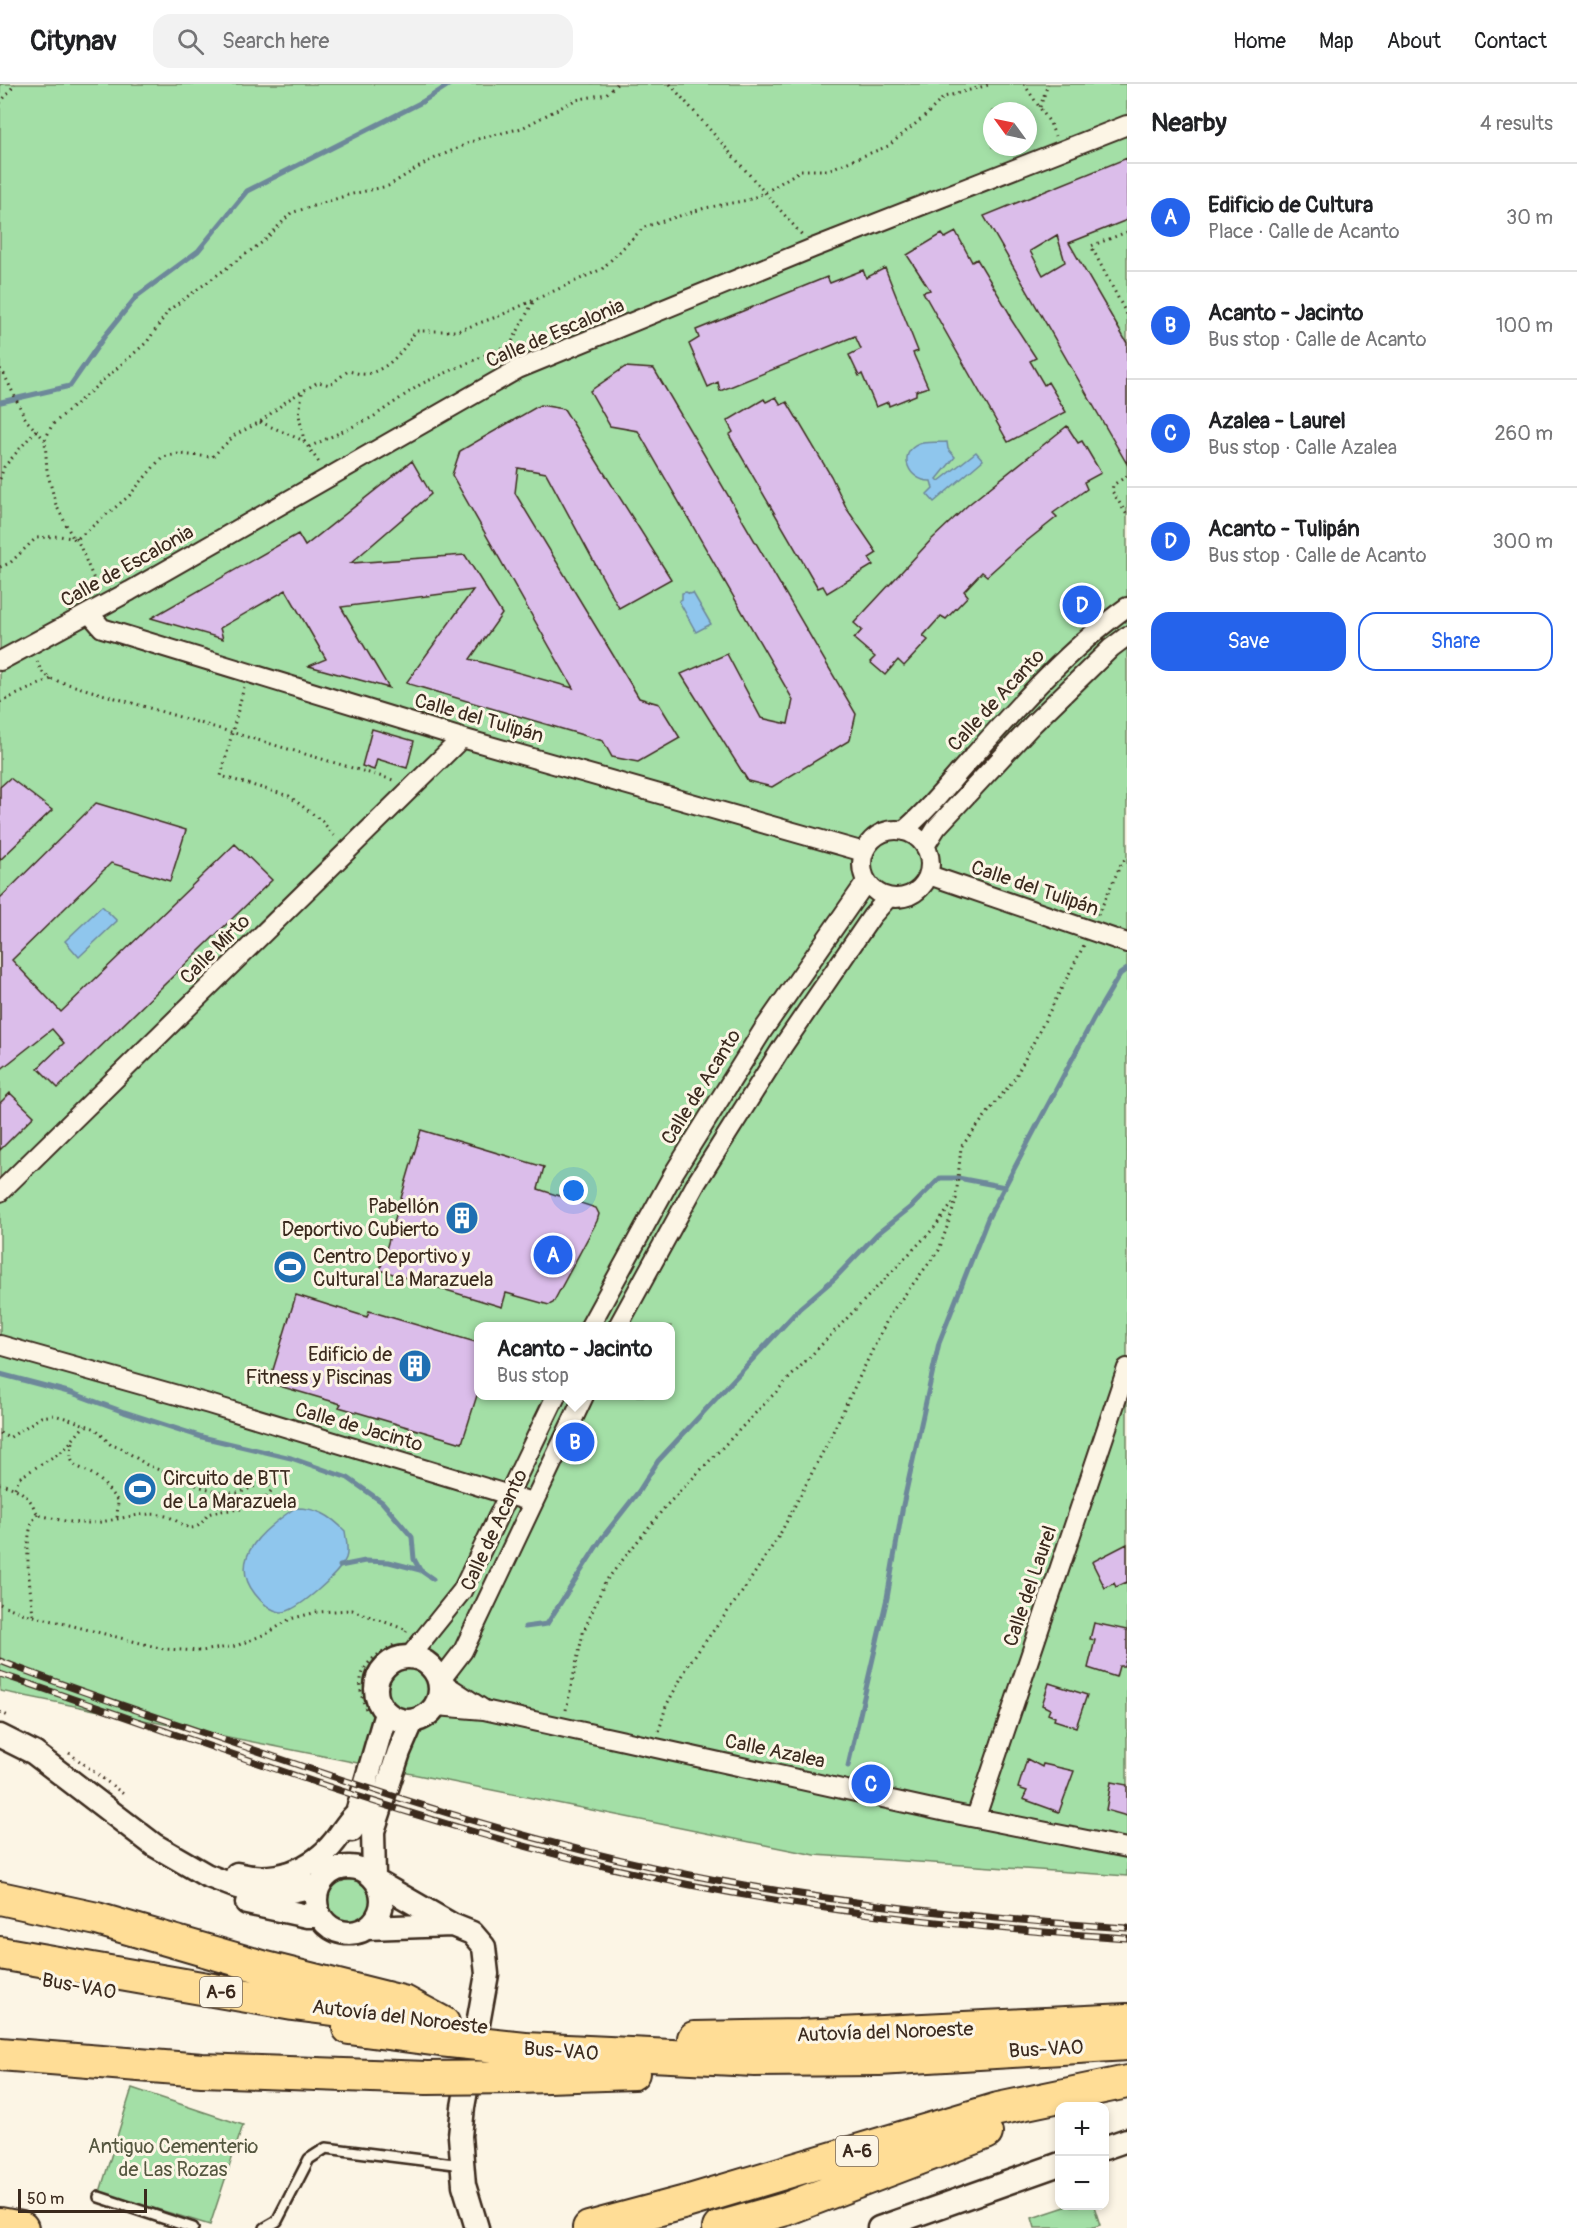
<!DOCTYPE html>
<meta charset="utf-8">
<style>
body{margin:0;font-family:Pangolin,sans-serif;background:#f2f2f2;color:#202124}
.controls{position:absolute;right:18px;bottom:18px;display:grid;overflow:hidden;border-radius:12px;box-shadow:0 3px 9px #0003}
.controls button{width:54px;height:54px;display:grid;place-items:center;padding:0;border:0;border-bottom:2px solid #e0e0e0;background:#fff;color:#202124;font:30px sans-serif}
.compass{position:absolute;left:983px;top:18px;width:54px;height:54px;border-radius:50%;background:#fff;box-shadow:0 3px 9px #0003;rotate:303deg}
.scale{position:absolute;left:18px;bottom:15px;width:129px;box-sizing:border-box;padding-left:6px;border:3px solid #3b2a1e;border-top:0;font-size:16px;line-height:21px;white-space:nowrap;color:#3b2a1e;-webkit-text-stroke:4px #fcf5e5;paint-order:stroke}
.you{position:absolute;left:574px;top:1107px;width:21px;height:21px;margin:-15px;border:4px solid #fff;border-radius:50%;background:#1a73e8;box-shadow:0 0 0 9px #1a73e833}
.badge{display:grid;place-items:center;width:39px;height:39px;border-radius:50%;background:#2563eb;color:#fff;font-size:20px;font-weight:700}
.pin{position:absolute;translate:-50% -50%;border:3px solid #fff;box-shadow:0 2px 6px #0006}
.popup{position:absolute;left:474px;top:1238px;width:201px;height:78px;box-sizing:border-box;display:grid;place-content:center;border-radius:12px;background:#fff;filter:drop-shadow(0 2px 4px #0005);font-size:20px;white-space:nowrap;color:#757577}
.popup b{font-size:22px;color:#202124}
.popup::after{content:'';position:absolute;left:50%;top:100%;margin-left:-12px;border:12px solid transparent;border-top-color:#fff}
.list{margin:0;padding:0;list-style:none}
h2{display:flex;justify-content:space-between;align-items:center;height:78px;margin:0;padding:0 24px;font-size:26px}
h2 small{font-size:20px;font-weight:400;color:#757577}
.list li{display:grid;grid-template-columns:39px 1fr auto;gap:18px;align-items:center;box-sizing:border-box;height:108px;padding:0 24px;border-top:2px solid #e0e0e0}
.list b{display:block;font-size:22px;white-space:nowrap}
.list p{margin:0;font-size:20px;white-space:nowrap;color:#757577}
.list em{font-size:20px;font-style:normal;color:#757577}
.actions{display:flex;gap:12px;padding:18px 24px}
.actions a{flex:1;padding:14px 0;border:2px solid #2563eb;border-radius:18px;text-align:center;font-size:21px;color:#2563eb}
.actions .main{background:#2563eb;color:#fff}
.icon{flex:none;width:33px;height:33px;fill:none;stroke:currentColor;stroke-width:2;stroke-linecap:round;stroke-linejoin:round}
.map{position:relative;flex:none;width:1127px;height:2144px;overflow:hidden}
header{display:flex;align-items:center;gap:36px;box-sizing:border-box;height:84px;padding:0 30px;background:#fff;border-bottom:2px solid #e0e0e0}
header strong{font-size:28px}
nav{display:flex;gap:33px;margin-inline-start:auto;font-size:21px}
.search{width:420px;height:54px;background:#f2f2f2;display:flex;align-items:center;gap:15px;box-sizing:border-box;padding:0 21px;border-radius:18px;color:#757577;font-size:22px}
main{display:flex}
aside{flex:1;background:#fff}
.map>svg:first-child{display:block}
.green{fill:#a3dfa6;stroke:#6f8462;stroke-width:1.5;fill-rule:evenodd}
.water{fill:#8fc6ed;stroke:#6d889a;stroke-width:1.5}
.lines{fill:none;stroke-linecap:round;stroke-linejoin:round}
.stream{stroke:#6d889a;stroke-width:5}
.building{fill:#dbbdea;stroke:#3b2a1e;stroke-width:1.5;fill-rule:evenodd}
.service-casing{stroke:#3b2a1e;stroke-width:14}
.minor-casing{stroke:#3b2a1e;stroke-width:22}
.tertiary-casing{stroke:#3b2a1e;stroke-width:27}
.motorway-casing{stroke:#3b2a1e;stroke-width:36}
.path{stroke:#3b2a1e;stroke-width:3;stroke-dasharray:1.5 4.5;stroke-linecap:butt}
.service{stroke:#fcf5e5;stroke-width:9}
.minor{stroke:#fcf5e5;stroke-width:18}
.tertiary{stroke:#fcf5e5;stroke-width:22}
.motorway{stroke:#ffdd96;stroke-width:32}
.rail-casing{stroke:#3b2a1e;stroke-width:7}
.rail{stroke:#fcf5e5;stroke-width:4.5;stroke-dasharray:14;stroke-linecap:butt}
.motorway-bridge-casing{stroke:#3b2a1e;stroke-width:36;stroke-linecap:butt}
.motorway-bridge{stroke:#ffdd96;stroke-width:32}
.labels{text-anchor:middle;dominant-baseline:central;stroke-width:6;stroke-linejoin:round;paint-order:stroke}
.shield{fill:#fcf5e5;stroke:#75675a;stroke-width:1.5}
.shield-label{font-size:18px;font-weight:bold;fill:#3b2a1e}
.street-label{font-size:20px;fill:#3b2a1e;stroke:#fcf5e5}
.poi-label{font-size:20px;fill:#3b2a1e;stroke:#fcf5e5;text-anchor:end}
.park-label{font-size:20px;fill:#555740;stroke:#fcf5e5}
</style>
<header>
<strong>Citynav</strong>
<div class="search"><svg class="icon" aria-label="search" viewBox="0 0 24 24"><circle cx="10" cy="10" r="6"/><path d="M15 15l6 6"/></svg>Search here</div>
<nav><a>Home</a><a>Map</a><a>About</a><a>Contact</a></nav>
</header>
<main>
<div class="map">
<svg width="1127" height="2144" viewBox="0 0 1127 2144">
<rect width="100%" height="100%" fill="#fcf5e5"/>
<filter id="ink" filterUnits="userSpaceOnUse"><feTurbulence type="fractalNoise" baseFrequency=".0167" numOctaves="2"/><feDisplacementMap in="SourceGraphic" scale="12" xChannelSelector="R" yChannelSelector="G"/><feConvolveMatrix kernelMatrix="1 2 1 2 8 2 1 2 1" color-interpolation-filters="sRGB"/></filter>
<g filter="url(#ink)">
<path class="green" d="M0,0h1127v1792l-312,-21 -815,-164zM992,27h36v36h-36zM479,1242h192v70h-192z
M328 1817a21 21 0 1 1 42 0a21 21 0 1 1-42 0Z
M132,2004l111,37 -33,100 -110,-33z
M1068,2122h26l6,19 -9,3h-56l-3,-10z"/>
<path class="water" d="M947,358l1,7 7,8 -18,22 2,2 37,-29 7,8 -49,42 -7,-8 6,-6 -2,-7c-22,1 -35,-28 -12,-37 7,-3 19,-1 28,-2z
M686,508l4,2 3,-1 18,31 -15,8 -17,-31 3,-2v-6z
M102,822l15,15 -38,36 -14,-16z
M295,1424c22,0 35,7 50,23 1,8 4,19 1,27 -6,15 -50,55 -65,54 -10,-1 -20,-10 -26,-18 -29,-37 12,-67 40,-86z"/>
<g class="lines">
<path class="stream" d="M1,318l69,-16 34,-49 33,-41 61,-45 49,-60 175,-89 28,-18
M0,1290l72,19 52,19 78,25 89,21 57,20 34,24 19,22 11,13 2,22 6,11 13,9
M340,1482l25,-5 24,1 31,8
M525,1543l22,-3 55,-86 37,-47 19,-30 142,-153 35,-30 42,-44 35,-28 28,-28h18l47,9
M848,1682l39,-168 16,-93 36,-162 49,-125 106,-200 26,-44 7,-5"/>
</g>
<path class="building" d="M1127,74v62l-58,23 58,100v121l-143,-248zM1057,151l8,27 -22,13 -13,-24z
M956,148l16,30 5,-3 34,57 -1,2 26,40 -6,3 14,24 4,-3 18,30 -58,30 -85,-150 7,-2 -23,-35 35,-21 3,4z
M885,184l33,83 -5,2 15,34 -12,4v4l-27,11 -1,-4 -12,5 -14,-33 -3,2 -10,-21 12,-6 -6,-13 -135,55 -2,-9 -10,5 -19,-43 10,-6 -3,-8 131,-53 3,6 33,-13 3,8z
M625,283l29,2 202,345 -6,26 -78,47 -24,-6 -67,-107 46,-20 34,64 27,6 5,-24 -155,-269 -28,-5 -20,-35z
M776,313l5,8 6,-3 44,74 16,33 30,44 -8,5 4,7 -46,28 -4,-7 -5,2 -89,-153 4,-3 -6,-11 37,-22 2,3z
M540,321l24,4 107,170 -52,29 -73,-135 -28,-5 -3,25 124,205 20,6 21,34 -42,24 -26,-5 -9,-16 -197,-58 67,-93 -132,17 48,81 -80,-22 17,-7 -40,-69 -66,38 3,11 -72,-21 147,-84 7,12 107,-85 19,33 -80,69 114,-8 37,59 -32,45 103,29 -121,-213 8,-24z
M1067,342l11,17 4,-2 19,32 -17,9 3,7 -34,24 4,4 -39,31 -31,28 -5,-4 -18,19 4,5 -22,23 -5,-3 -18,20 5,4 -24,26 -6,-6 -13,15 -15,-13 5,-5 -21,-18 8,-9 -8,-7 77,-83 37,-35z
M372,645l42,12 -7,27 -30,-9 -3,11 -12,-4z
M10,694l42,32 -52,50v-73z
M96,719l90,27 -16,51 -59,-18 -99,97 49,52 174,-168 37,36 -214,208 -20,-20 26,-25 -12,-14 -52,41v-172z
M10,1009l24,23 -34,34v-47z
M421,1046l123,37 -6,22 58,19 3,6 -2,7 -44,82 -4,2 -43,-12 -4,14 -122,-37z
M296,1211l71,22 2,-6 110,32v46l-17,54 -123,-36 2,-3 -72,-21z
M1127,1460v38l-11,5 -2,-4 -9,5 -13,-26z
M1094,1539l33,7v24l-3,12h-5l-3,11 -28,-9 7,-28 -5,-1z
M1049,1599l38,12 -11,32 -22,-7 1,-3 -7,-3 2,-5 -8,-4z
M1027,1675l15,8 1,-3 31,7 -15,41 -36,-13 4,-8 -9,-3z
M1111,1698l16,3v31l-21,-6z"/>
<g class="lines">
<g class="service-casing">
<path id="service" d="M99,2113l94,31
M265,2144l12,-7 32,-62 17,-11 136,17"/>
</g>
<g class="minor-casing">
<path id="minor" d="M90,530l12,14 360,110 402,114
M0,577l130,-70 388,-222 295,-121 314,-123
M862 780a34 34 0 1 1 68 0a34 34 0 1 1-68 0Z
M903,747c25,-20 45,-47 66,-70 49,-55 98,-111 158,-154
M925,762l12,-19 96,-103 78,-76 16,-12
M929,791l198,68
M0,1108l462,-454
M590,1242l85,-155 88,-141 103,-148
M618,1242l79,-144 86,-136 89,-130 16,-18
M0,1261l209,59 323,98
M409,1573l53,-66 94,-195
M437,1622l47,4 462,102 181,36
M483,1625l-43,-28 23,-30 121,-255
M976,1733l151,-449"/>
</g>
<g class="tertiary-casing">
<path id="tertiary" d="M376 1605a32 32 0 1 1 64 0a32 32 0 1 1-64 0Z
M0,1652l34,17 120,92 52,30 31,12 36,8 46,-10
M352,1746l34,-117
M316 1816a33 33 0 1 1 66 0a33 33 0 1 1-66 0Z
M237,1790c36,10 75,-3 98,-33 7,-9 12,-18 20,-26
M374,1793l-1,-46 26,-79 13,-30
M379,1799l73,42 20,8 12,14 3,27 -24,133 -3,29 4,49 13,43
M247,1819l60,13h12
M367,1844l85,-3
M1104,2064l23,-8
M879,2144l181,-64"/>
</g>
<g class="motorway-casing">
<path id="motorway" d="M0,1814l97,21 169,49 140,35 37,20
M0,1869l293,51 87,11
M349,1944l91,12
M694,1954l106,-2 327,-16
M525,1965l230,11 124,-1 248,-15
M0,1970l202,16 225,8
M519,1993l114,-4
M0,2140l22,4
M589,2144l97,-26 312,-93 129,-27
M719,2144l67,-19 200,-76"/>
</g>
<path class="path" d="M670,0l132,151
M1024,0l26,39 5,13
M0,19l15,-19
M1040,23l8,-23
M1127,148l-36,14 36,69
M504,273l29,-55
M0,285l4,5 22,46 19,20
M302,309l-3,22 5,26
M260,338l44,19 16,23
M309,363l64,-30 48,-33 89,-40
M1127,392l-14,9 -1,6 15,24
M0,395l4,-12 32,-37
M0,483l10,-4 26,-25 23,-2 18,3 52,-43 33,-39 17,-3 33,3 23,-22 25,-13 28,-22 30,-18 12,3 18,-14c6,1 14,4 19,3 24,-6 36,-24 49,-43h41l42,-15 103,-47 42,-42 61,-19 43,-8 18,-8 35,-22h27l60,-24 36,-29 20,-20 48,-13
M98,505l-21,-50 -4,-1 -17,-33 -9,-34 -2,-31 7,-15 95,-83 22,-32 95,-69 27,-28 57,-18 40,-9 41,-25 49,-22 44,-11 53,-28 31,-6 11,-10
M37,577l4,10 10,8 342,101
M244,603l-23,89 68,20 33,25 15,18
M0,618l51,-23
M1098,831l23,-51 6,-7
M0,1349l9,5 32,-21 13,-2 15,4 27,10 15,16 10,3 26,17 54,22 23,6h15l26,-11 5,5 1,4c-19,25 -39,15 -63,23 -16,27 -25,7 -42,2 -20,-5 -41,2 -60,5 -19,4 -36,2 -54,-3 -4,-1 -11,-2 -14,-4 -3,-3 -5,-9 -7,-12 -8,-11 -18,-15 -31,-18
M73,1358c-8,29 8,22 26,37 7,6 12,15 19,22l-1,17
M15,1404l4,-10 45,-28 21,-25
M0,1520l22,9 142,36 37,2 35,-5 32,-13 22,-14 27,-7 35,-2 55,20 -1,2
M33,1531c-2,-23 -13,-85 5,-101
M366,1625c-14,-35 0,-50 30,-65
M566,1626l17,-77 22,-51 60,-75 269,-279 22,-29 5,-52 54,-69 69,-133
M0,1628l10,5
M659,1647l7,-25 24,-44 53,-71 36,-55 46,-88 65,-134 49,-64 16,-46
M69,1669l57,43"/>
<use href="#service" class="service"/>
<use href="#minor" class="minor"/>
<use href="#tertiary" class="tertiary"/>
<use href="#motorway" class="motorway"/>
<g class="rail-casing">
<path id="rail" d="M0,1577c80,31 162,58 243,85 164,57 329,109 501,139 127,22 254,35 383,43
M0,1590c203,68 403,146 612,194 170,40 342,59 515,70"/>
</g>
<use href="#rail" class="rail"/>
<g class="motorway-bridge-casing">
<path id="motorway-bridge" d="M440,1956l85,9
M427,1994l92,-1"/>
</g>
<use href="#motorway-bridge" class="motorway-bridge"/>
</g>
</g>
<defs>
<g id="building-disc" transform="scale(1.725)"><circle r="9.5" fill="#1f6fb2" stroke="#fcf5e5"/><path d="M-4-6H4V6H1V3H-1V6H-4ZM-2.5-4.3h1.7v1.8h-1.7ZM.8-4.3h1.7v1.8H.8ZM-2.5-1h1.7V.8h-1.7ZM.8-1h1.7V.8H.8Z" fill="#fff"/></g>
<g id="stadium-disc" transform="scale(1.725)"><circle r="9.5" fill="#1f6fb2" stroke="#fcf5e5"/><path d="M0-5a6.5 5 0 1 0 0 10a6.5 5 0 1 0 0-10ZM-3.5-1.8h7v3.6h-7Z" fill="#fff"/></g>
</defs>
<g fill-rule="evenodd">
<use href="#building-disc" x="462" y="1134"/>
<use href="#stadium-disc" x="290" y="1183"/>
<use href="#building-disc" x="415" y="1282"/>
<use href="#stadium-disc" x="140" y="1405"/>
</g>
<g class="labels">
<g class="shield">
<rect x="200" y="1893" width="42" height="30" rx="4.5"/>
<rect x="836" y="2052" width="42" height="30" rx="4.5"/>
</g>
<g class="shield-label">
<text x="221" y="1908">A-6</text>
<text x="857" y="2067">A-6</text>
</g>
<g class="street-label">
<text transform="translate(555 249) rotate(-23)">Calle de Escalonia</text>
<text transform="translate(127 482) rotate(-29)">Calle de Escalonia</text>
<text transform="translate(996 616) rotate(-47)">Calle de Acanto</text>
<text transform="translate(479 634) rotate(16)">Calle del Tulipán</text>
<text transform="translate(1035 804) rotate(19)">Calle del Tulipán</text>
<text transform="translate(215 865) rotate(-45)">Calle Mirto</text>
<text transform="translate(701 1003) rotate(-58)">Calle de Acanto</text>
<text transform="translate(359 1343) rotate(16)">Calle de Jacinto</text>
<text transform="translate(494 1446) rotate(-65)">Calle de Acanto</text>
<text transform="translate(1030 1502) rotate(-71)">Calle del Laurel</text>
<text transform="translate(775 1667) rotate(12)">Calle Azalea</text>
<text transform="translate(79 1902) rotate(10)">Bus-VAO</text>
<text transform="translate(400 1933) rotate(7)">Autovía del Noroeste</text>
<text transform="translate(885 1948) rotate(-2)">Autovía del Noroeste</text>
<text transform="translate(1046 1965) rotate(-3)">Bus-VAO</text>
<text transform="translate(561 1967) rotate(4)">Bus-VAO</text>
</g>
<g class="poi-label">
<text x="439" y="1122">Pabellón<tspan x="439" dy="23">Deportivo Cubierto</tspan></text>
<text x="313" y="1172" text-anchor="start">Centro Deportivo y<tspan x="313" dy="23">Cultural La Marazuela</tspan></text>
<text x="392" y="1270">Edificio de<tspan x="392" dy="23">Fitness y Piscinas</tspan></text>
<text x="163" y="1394" text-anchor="start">Circuito de BTT<tspan x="163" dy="23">de La Marazuela</tspan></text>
</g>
<g class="park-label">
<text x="173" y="2062">Antiguo Cementerio<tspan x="173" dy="23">de Las Rozas</tspan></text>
</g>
</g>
</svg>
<div class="controls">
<button>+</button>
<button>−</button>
</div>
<svg class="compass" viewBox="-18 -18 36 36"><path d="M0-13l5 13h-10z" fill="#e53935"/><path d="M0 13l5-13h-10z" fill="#757577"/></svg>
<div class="scale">50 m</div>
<div class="you"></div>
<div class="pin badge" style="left:553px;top:1171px">A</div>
<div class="pin badge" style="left:575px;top:1358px">B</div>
<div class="popup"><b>Acanto - Jacinto</b>Bus stop</div>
<div class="pin badge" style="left:871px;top:1700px">C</div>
<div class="pin badge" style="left:1082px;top:521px">D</div>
</div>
<aside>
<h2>Nearby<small>4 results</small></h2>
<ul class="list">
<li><span class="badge">A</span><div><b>Edificio de Cultura</b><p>Place · Calle de Acanto</p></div><em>30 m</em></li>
<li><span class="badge">B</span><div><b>Acanto - Jacinto</b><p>Bus stop · Calle de Acanto</p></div><em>100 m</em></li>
<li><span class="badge">C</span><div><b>Azalea - Laurel</b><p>Bus stop · Calle Azalea</p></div><em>260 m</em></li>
<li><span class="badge">D</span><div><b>Acanto - Tulipán</b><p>Bus stop · Calle de Acanto</p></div><em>300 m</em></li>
</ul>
<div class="actions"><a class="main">Save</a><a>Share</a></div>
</aside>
</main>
